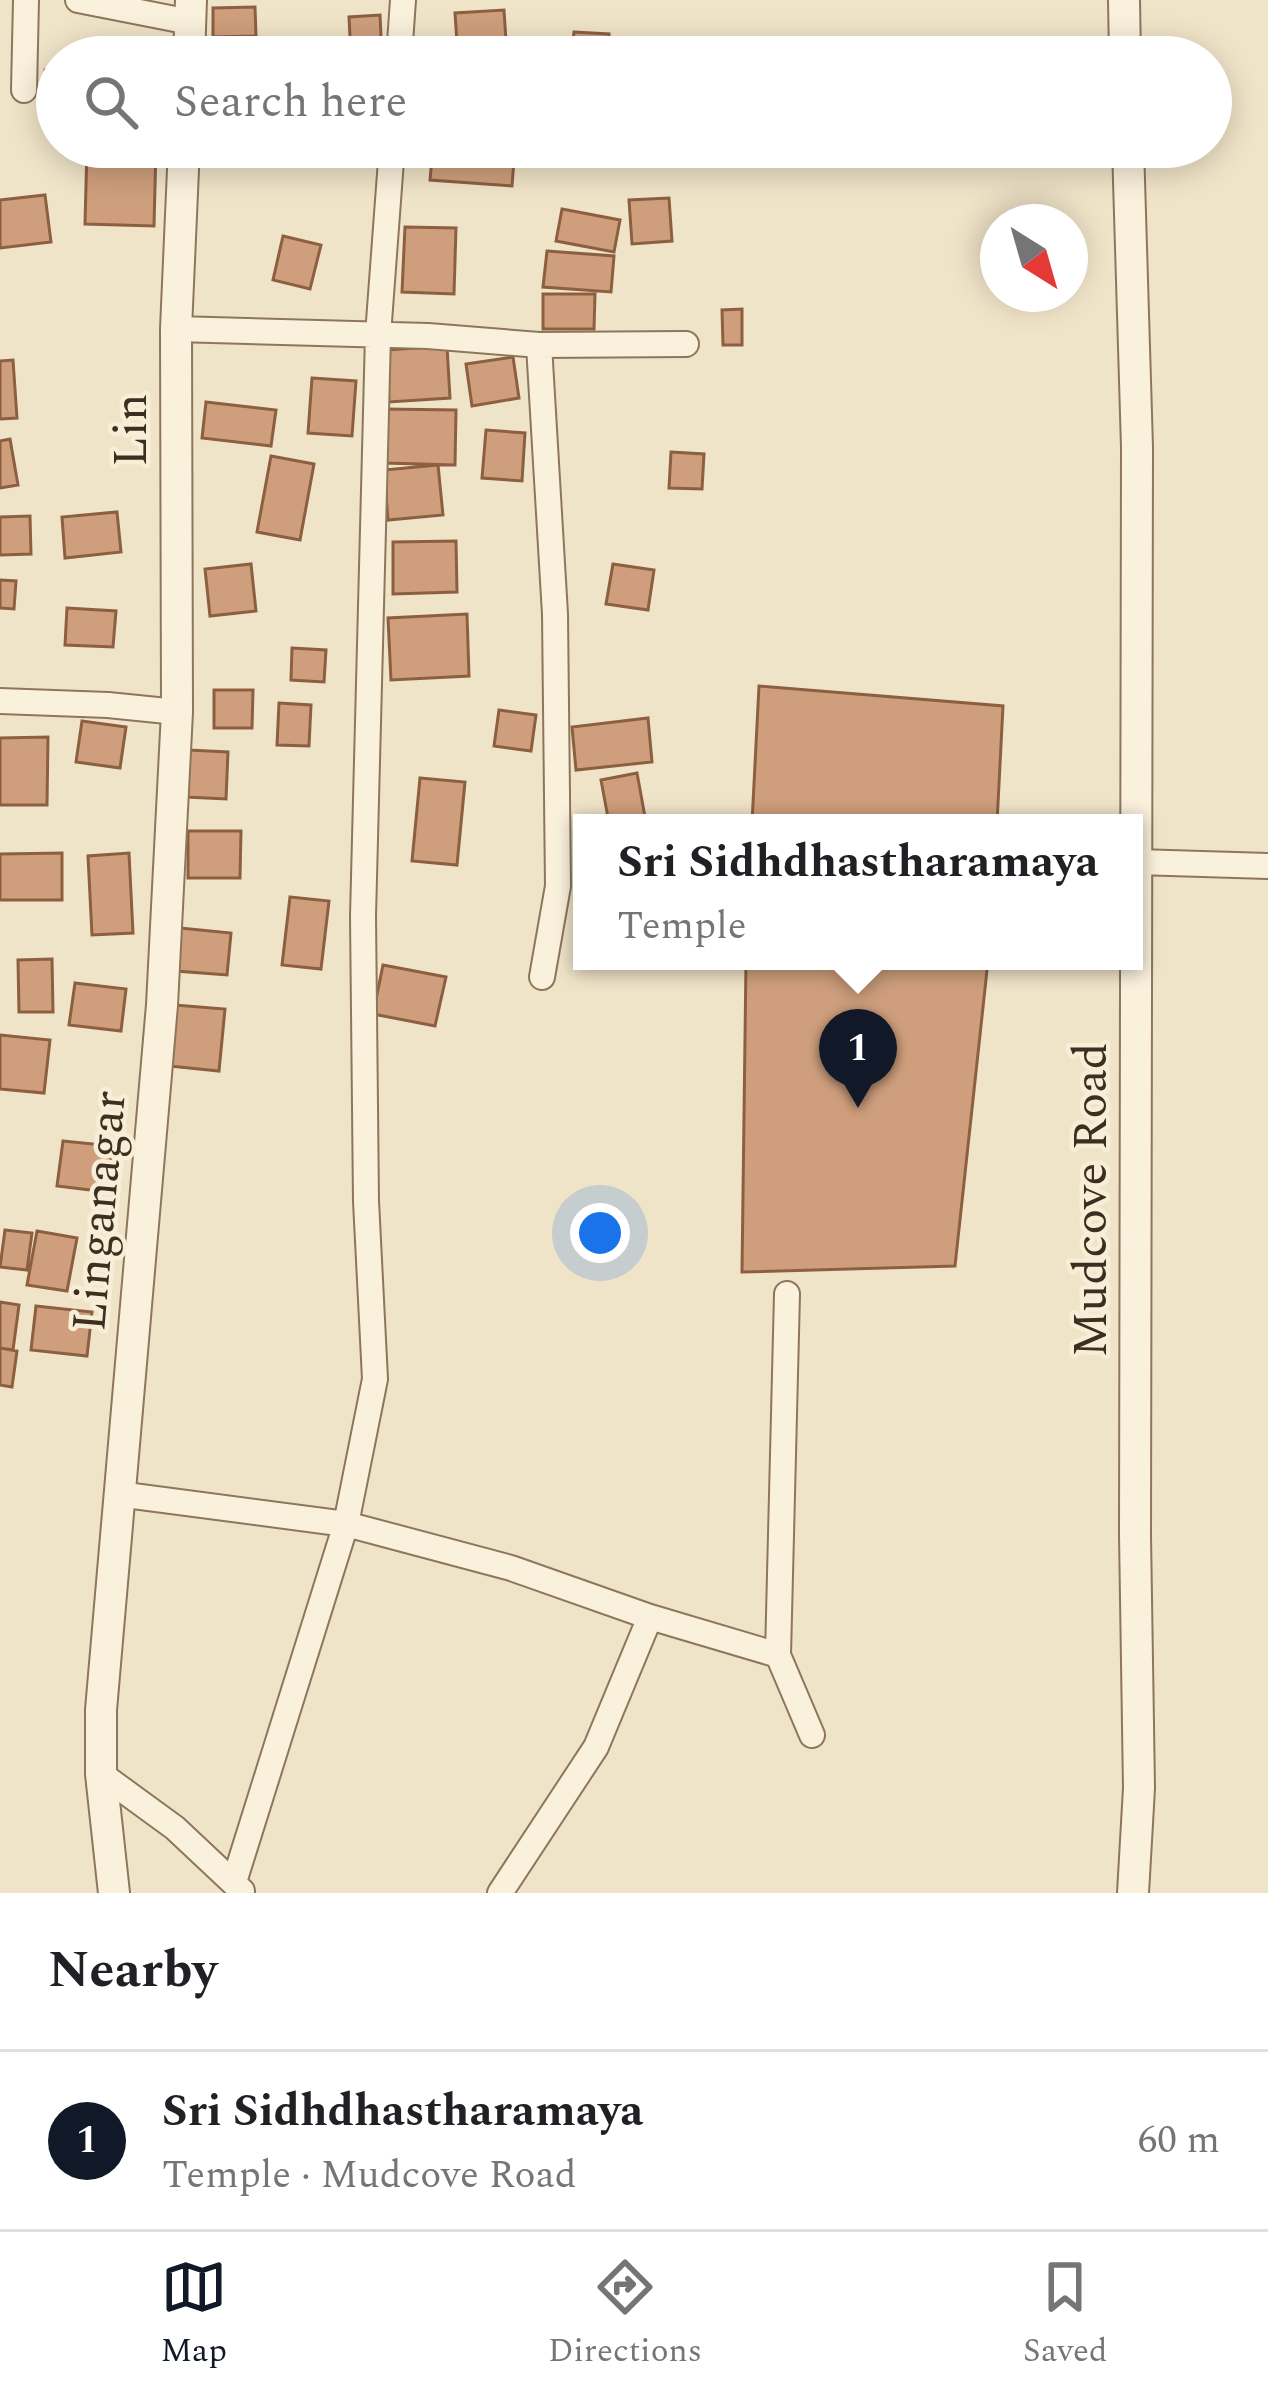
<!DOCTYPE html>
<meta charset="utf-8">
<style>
body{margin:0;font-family:Spectral,serif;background:#f2f2f2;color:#202124}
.compass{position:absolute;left:980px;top:204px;width:108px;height:108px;border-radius:50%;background:#fff;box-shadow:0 6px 30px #0003;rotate:143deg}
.you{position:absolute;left:600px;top:1233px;width:42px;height:42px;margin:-30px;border:9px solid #fff;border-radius:50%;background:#1a73e8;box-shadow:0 0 0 18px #1a73e833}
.badge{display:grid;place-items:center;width:78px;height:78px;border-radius:50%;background:#111827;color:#fff;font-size:39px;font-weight:700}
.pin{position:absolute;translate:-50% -99px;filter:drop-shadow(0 3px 6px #0008)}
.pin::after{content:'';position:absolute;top:63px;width:42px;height:36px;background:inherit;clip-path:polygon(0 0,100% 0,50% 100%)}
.popup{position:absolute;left:573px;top:814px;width:570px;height:156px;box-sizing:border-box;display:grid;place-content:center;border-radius:0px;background:#fff;filter:drop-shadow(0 3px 9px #0005);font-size:39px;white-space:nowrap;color:#757577}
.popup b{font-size:45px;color:#202124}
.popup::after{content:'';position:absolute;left:50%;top:100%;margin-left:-24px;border:24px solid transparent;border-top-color:#fff}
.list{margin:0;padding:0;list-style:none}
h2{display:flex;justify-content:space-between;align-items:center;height:156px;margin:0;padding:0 48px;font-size:51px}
h2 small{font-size:39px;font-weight:400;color:#757577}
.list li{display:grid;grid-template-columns:78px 1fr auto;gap:36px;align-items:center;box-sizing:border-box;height:180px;padding:0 48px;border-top:3px solid #e0e0e0}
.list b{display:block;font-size:45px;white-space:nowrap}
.list p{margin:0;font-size:39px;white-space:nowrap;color:#757577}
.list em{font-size:39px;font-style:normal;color:#757577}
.icon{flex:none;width:66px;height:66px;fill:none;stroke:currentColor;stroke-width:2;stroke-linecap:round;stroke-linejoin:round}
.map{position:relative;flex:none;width:1268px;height:1893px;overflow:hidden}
.search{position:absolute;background:#fff;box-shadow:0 6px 30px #0003;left:36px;right:36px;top:36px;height:132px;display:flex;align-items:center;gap:30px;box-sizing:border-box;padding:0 42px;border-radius:66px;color:#757577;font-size:45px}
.sheet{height:336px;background:#fff}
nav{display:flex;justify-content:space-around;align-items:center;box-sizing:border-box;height:168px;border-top:3px solid #e0e0e0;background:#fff;font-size:33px;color:#757577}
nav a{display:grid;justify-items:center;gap:6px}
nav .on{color:#111827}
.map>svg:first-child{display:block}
.building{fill:#cf9f7d;stroke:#8d5f41;stroke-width:3}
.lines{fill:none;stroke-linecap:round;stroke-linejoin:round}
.minor-casing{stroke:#8d765c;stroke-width:28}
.tertiary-casing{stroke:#8d765c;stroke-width:34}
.minor{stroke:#faf1dc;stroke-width:24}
.tertiary{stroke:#faf1dc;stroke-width:30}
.labels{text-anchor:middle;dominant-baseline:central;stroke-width:9;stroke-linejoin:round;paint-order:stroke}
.street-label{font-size:48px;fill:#3d2e20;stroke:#f7eed8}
</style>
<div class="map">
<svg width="1268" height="1893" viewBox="0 0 1268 1893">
<rect width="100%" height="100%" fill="#f0e4c8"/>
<path class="building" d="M255,7l1,29 -43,1v-29z
M504,10l3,47h-49l-3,-44z
M380,15l2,42h-31l-2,-40z
M574,32l35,2 -2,23h-36z
M303,38l1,19h-69l-1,-15z
M164,41l1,16h-42l-1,-13z
M45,70h12v40h-13z
M87,147h69l-2,79 -69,-2z
M433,147h82l-3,39 -82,-6z
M45,195l6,47 -51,6v-48z
M669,198l3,43 -40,3 -3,-44z
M562,209l58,11 -6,32 -58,-11z
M405,227l51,1 -2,66 -52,-2z
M283,236l38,9 -11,44 -37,-9z
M547,251l67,5 -3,36 -68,-5z
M543,294h52l-1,35h-51z
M742,309v36h-19l-1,-35z
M447,346l3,52 -61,4 -3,-52z
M513,357l6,41 -47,8 -6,-42z
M13,360l4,58 -17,1v-58z
M312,378l44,3 -4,55 -44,-3z
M206,402l70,8 -5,36 -69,-8z
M385,409l71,1 -1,55 -71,-2z
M486,430l39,3 -3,48 -40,-3z
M10,439l8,46 -18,3v-47z
M671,452l33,2 -2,35 -33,-1z
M271,456l43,8 -14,76 -43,-8z
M438,465l5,50 -55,5 -4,-50z
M117,512l4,40 -56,6 -3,-41z
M30,516l1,38 -31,1v-38z
M456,541l1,51 -64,2v-52z
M251,564l5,47 -46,5 -5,-47z
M613,564l41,6 -6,40 -42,-6z
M0,580l16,1 -2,28 -14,-1z
M67,608l49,3 -3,36 -48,-2z
M467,614l2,62 -78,4 -3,-62z
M292,648l34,2 -2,32 -33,-2z
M759,686l244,20 -6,117h-245z
M214,690h39l-1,38h-38z
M279,703l32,2 -2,41 -32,-1z
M499,710l37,5 -5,36 -37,-5z
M648,718l4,44 -76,8 -4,-43z
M82,721l44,6 -6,41 -44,-6z
M48,737l-1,68h-47v-67z
M188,750l40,2 -2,47 -40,-2z
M637,773l8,44 -36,6 -8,-43z
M420,778l45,4 -8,83 -45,-4z
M188,831h53l-1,47h-52z
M62,853v47h-62v-46z
M129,853l4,80 -41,2 -4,-79z
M290,897l39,4 -8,68 -39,-4z
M180,928l51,5 -4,42 -51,-4z
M52,959l1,53h-34l-1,-52z
M746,961h242l-33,305 -213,6z
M383,965l63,12 -11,49 -62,-12z
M75,983l51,6 -5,42 -52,-6z
M175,1005l50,4 -6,62 -50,-5z
M0,1035l50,5 -6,53 -44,-4z
M63,1141l50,5 -6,46 -50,-6z
M5,1230l27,3 -5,37 -27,-3z
M37,1231l40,7 -10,53 -40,-6z
M0,1302l19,3 -6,45 -13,-2z
M36,1306l56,6 -5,44 -56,-6z
M0,1348l17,3 -5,36 -12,-2z"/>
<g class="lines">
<g class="minor-casing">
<path id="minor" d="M78,0l112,22
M399,57l4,-57
M24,90l2,-90
M176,329l252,7 111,9 16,269 3,272 -16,91
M539,345l147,-1
M0,701l108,4 69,7
M1137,862l131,4
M787,1294l-9,361 34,80
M118,1494l228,30 165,44 139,49 128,38
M101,1774l74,54 67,63
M234,1882l112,-358 29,-145 -9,-178 -3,-285 15,-581 14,-188
M500,1893l96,-146 54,-130"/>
</g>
<g class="tertiary-casing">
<path id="tertiary" d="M1124,0l1,57
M189,57l2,-57
M1128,147l9,300 -2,1088 4,253 -6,105
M114,1893l-13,-119v-64l61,-705 15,-293 -1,-383 8,-182"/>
</g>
<use href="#minor" class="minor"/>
<use href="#tertiary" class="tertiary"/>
</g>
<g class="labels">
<g class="street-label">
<text transform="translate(131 430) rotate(-90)">Lin</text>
<text transform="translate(1091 1200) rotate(-90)">Mudcove Road</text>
<text transform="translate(100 1211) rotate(-85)">Linganagar</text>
</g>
</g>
</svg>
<svg class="compass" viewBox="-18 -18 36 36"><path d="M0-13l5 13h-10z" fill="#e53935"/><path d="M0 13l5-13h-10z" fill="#757577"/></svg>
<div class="you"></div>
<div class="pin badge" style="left:858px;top:1108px">1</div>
<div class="popup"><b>Sri Sidhdhastharamaya</b>Temple</div>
<div class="search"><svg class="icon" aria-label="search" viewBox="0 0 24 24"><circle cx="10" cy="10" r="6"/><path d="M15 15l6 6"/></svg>Search here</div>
</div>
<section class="sheet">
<h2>Nearby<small></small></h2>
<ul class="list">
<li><span class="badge">1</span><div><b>Sri Sidhdhastharamaya</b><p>Temple · Mudcove Road</p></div><em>60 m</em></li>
</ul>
</section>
<nav>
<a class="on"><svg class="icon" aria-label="map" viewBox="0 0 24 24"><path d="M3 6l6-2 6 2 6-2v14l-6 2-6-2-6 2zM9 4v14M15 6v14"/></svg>Map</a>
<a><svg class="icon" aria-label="directions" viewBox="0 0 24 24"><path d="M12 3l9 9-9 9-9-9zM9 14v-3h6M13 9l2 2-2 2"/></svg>Directions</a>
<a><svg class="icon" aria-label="saved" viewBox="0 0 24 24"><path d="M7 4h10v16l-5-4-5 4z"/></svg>Saved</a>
</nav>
